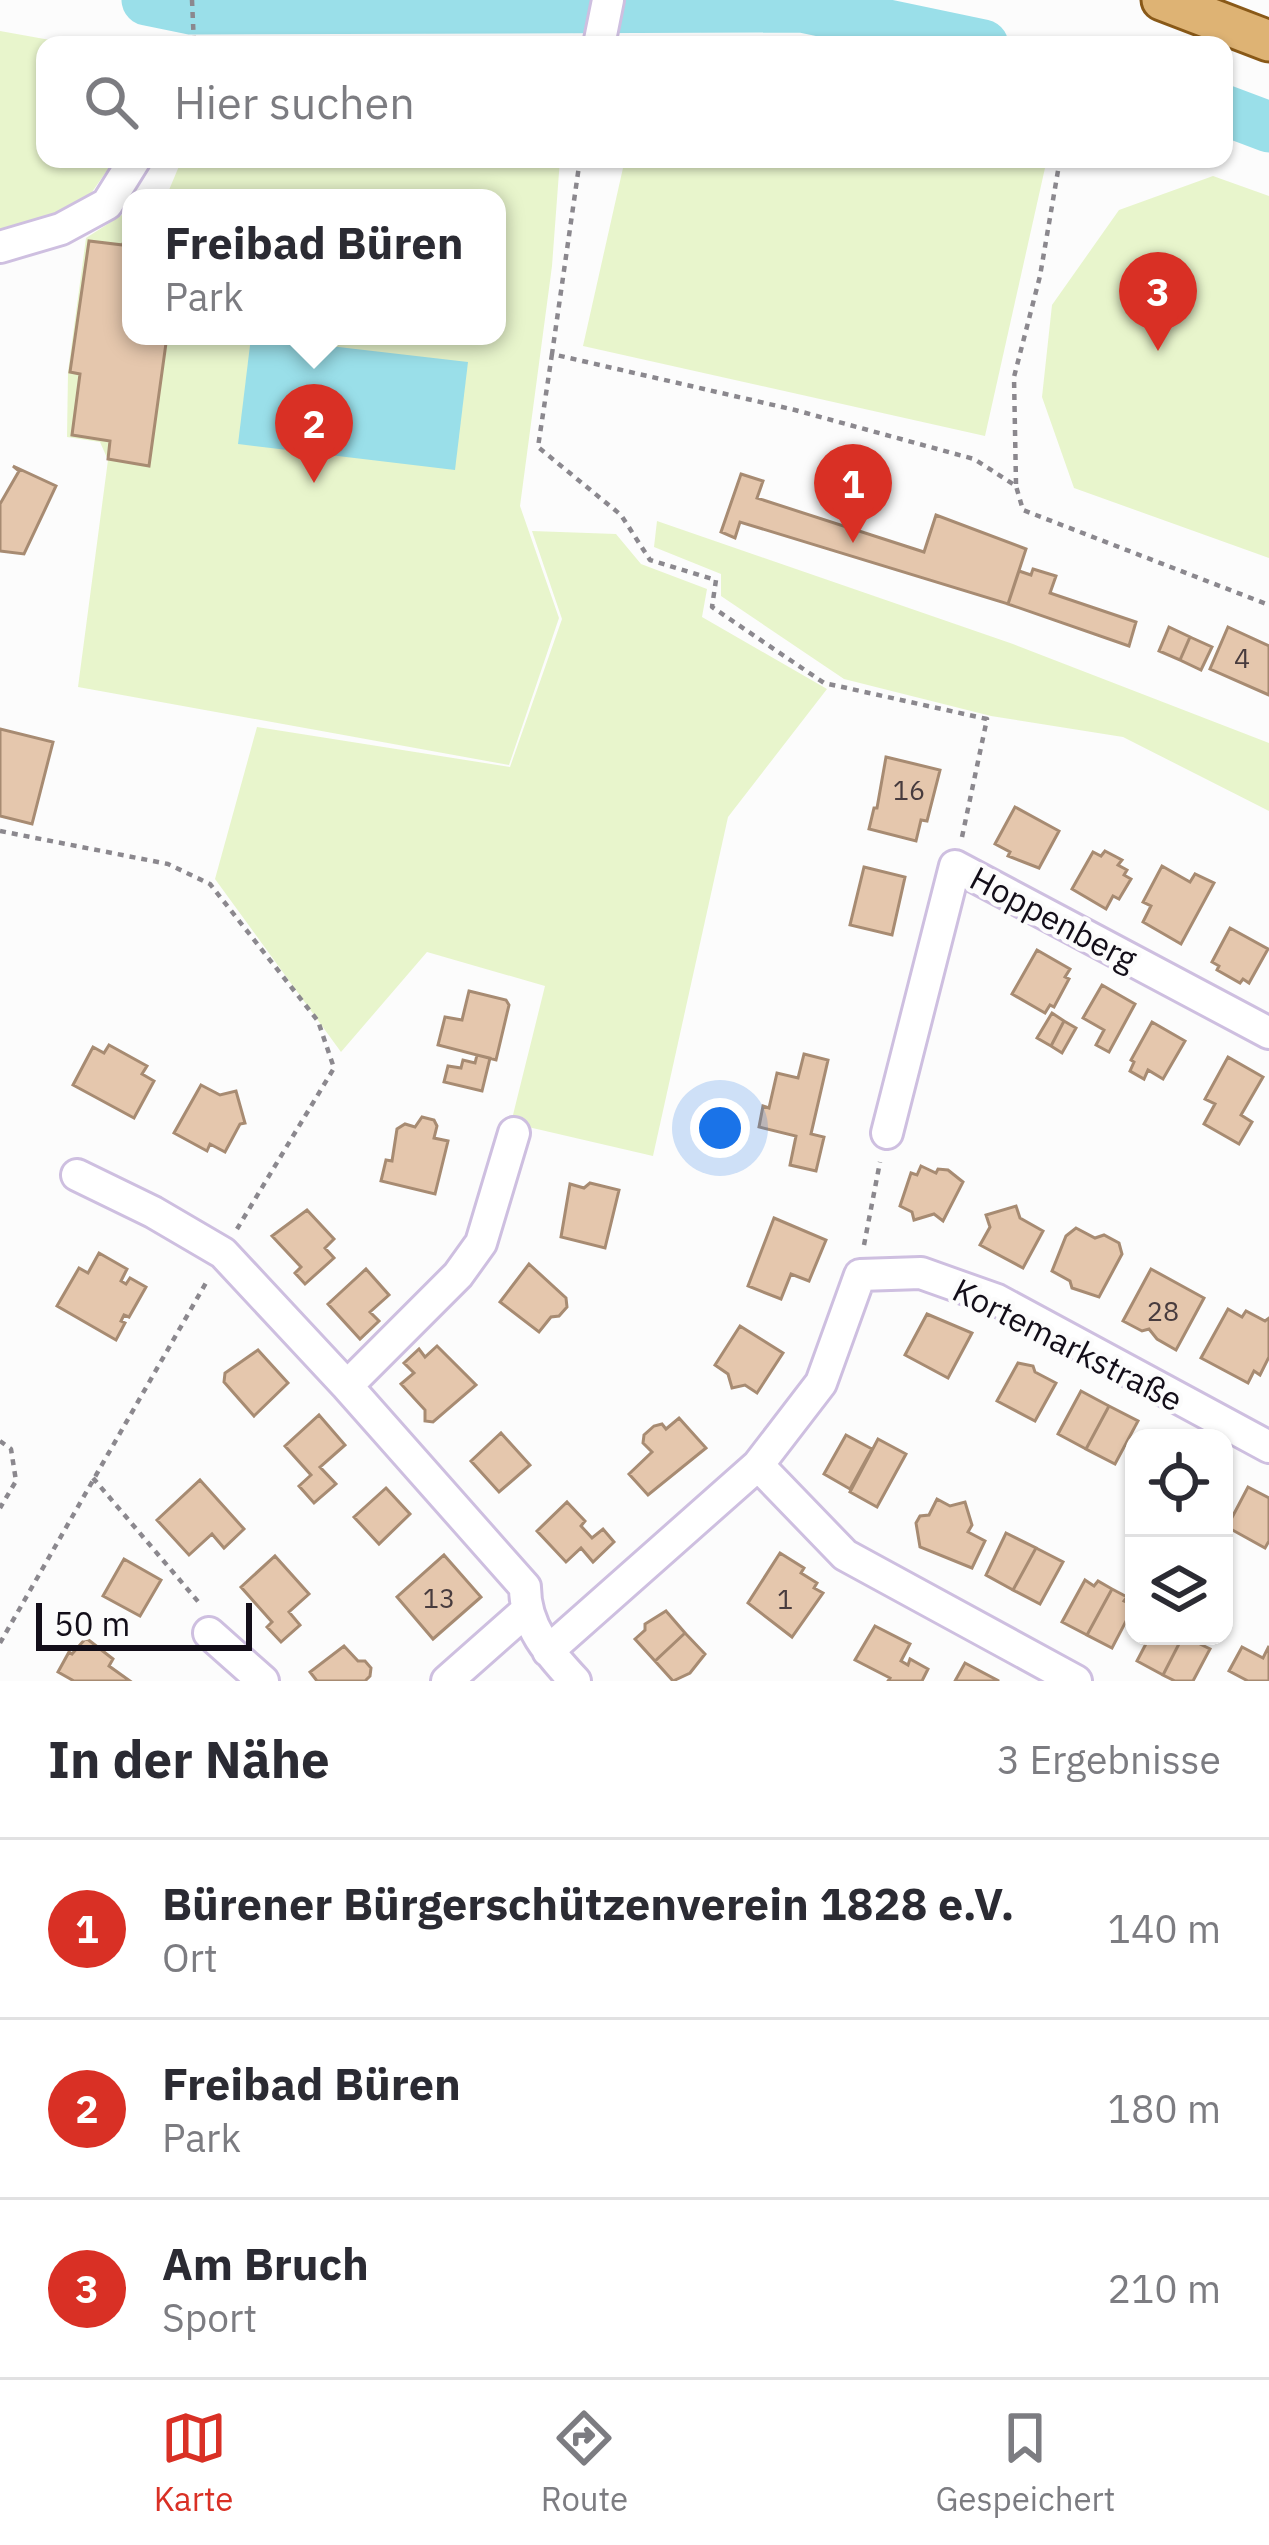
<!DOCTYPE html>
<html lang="de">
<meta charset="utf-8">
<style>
body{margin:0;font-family:"IBM Plex Sans",sans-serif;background:#f7f7f7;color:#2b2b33}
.controls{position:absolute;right:36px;bottom:36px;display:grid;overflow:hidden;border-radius:24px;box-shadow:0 3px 9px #0004}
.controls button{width:108px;height:108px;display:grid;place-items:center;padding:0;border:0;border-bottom:3px solid #e1e1e2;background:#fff;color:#2b2b33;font:60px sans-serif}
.scale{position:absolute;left:36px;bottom:30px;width:216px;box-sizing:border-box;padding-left:12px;border:6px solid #130e19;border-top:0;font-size:33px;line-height:42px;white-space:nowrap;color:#130e19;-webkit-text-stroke:9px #fcfcfc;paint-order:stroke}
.you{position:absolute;left:720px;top:1128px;width:42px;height:42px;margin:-30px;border:9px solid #fff;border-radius:50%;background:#1a73e8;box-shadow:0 0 0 18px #1a73e833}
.badge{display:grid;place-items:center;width:78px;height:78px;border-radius:50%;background:#d93025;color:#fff;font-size:39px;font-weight:700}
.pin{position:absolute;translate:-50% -99px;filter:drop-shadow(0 3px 6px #0008)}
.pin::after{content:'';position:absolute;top:63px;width:42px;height:36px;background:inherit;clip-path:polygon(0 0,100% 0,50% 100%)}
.popup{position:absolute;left:122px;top:189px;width:384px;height:156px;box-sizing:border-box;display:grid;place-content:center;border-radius:24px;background:#fff;filter:drop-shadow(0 3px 9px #0005);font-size:39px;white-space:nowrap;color:#7c7c81}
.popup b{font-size:45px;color:#2b2b33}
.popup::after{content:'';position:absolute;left:50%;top:100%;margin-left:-24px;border:24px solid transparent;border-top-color:#fff}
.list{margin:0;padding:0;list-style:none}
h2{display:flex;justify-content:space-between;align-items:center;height:156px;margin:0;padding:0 48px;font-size:51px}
h2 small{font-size:39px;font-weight:400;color:#7c7c81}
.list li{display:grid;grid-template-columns:78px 1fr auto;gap:36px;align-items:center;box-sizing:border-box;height:180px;padding:0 48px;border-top:3px solid #e1e1e2}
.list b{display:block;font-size:45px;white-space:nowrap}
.list p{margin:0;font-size:39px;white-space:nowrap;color:#7c7c81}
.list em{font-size:39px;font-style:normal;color:#7c7c81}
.icon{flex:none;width:66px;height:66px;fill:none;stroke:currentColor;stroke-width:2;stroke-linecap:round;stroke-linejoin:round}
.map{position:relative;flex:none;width:1269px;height:1681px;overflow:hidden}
.search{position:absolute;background:#fff;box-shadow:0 3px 9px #0004;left:36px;right:36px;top:36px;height:132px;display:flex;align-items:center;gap:30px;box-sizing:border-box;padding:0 42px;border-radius:24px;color:#7c7c81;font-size:45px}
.sheet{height:696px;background:#fff}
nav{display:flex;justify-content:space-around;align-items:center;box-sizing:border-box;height:168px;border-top:3px solid #e1e1e2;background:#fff;font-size:33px;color:#7c7c81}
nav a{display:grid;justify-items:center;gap:6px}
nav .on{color:#d93025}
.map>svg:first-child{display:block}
.green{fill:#e8f5cc}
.water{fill:#9adfe9}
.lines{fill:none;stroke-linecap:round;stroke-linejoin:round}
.river{stroke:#9adfe9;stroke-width:51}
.building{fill:#e5c7ad;stroke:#a78b72;stroke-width:3}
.minor-casing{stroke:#cebfe0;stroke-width:36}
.major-casing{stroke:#895918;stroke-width:45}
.path{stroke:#8b888e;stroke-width:4.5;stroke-dasharray:6 6;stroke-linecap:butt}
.minor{stroke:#fff;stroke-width:30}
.major{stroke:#deb374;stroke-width:39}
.labels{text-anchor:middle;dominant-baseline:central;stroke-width:9;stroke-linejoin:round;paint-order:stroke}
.number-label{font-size:27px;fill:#483c3e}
.street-label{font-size:33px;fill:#130e19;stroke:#fcfcfc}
</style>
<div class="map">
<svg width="1269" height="1681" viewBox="0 0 1269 1681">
<rect width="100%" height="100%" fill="#fcfcfc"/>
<path class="green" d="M0,31l78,14h-33v114h70l-32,46 -83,28z
M182,159h378l-8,107 -32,240 39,112 -50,147 -431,-78 30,-227 -8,-18 -33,-5 1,-65 18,-134 45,-29v127h366v-138h-344l16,-8z
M625,159h422l-62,277 -402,-90z
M1213,176l56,20v362l-195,-70 -32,-91 10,-92 67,-95z
M657,521l356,123 256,99v68l-146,-74 -132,-21 -147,-37 -123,-83v-22l-67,-27z
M532,531l84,3 25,30 66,25 -5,28 125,72 -99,128 -75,339 -142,-33 34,-137 -118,-34 -86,100 -126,-173 42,-152 253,40 52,-148z"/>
<path class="water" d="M251,337l217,25 -13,108 -217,-26z"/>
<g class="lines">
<path class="river" d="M147,0l44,9 611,-2 181,38
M1224,110l45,17"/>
</g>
<path class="building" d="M128,210l3,126h36l-18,130 -41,-7 2,-18 -38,-6 8,-61 -10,-2 19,-131 34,4z
M13,466l43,20 -32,68 -24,-3v-47l19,-33z
M741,474l22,7 -6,17 167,54 12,-37 90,34 -18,55 -268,-82 -5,16 -14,-6z
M1033,569l23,7 -6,17 86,29 -7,24 -121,-42 11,-33 12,4z
M1169,627l21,10 -10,23 -21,-9z
M1228,627l41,19v49l-59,-26z
M1190,637l22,10 -11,23 -21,-10z
M0,729l53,13 -21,82 -32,-8z
M886,757l54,13 -13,51 -6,-1 -5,21 -47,-12 5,-21h3z
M1015,807l44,24 -20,37 -31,-12 2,-4 -15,-8z
M1105,851l17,9 -4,5 9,5 -3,5 7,4 -12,20 -6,-3 -7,13 -34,-20 21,-37 8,4z
M1162,866l28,16 5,-8 19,9 -33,61 -38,-22 8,-16 -8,-4z
M864,867l41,10 -13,58 -42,-10z
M1230,928l38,21 -19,34 -6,-4 -3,4 -23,-13 2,-4 -7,-4z
M1037,950l33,19 -5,8 4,2 -15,28 -4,-2 -5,8 -33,-19z
M1102,985l33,19 -26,48 -13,-7 8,-15 -21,-12z
M469,991l37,9 3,5 -13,55 -58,-15 7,-28 17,3z
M1052,1013l12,8 -13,25 -14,-8z
M1064,1021l12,7 -14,25 -11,-7z
M1152,1022l33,19 -22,38 -15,-9 -4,9 -14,-8 4,-9 -3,-2z
M109,1045l38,21 -5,8 12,7 -20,37 -61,-33 20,-38 11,6z
M804,1054l24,6 -17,74 13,3 -8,34 -26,-6 6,-29 -37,-9 4,-21 6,2 8,-35 21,5z
M477,1055l13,3 -8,33 -38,-9 4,-16 13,2 2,-8 12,3z
M1228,1057l35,20 -22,38 11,7 -13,22 -35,-20 11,-20 -10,-5z
M201,1085l19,10 16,-4 9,32 -5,1 -15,28 -15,-8 -3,7 -33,-18z
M422,1117l12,3 3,6 -3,12 14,3 -13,53 -54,-13 5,-21 6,1 5,-32 8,-5 10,3z
M921,1166l15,7 2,-4 10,1 15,12 -20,39 -9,-7 -20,6 -2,-8 -12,-6 11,-33 6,2z
M590,1183l29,7 -14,58 -44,-11 9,-53 14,4z
M1016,1206l4,12 23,13 -20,37 -43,-23 10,-18 -4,-12z
M307,1210l27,29 -9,9 9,10 -29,26 -10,-11 6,-6 -29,-31z
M774,1218l52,22 -17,41 -18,-7 -10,25 -33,-13z
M1076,1228l19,10 9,-3 15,8 3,11 -23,43 -27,-9 -2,-7 -18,-10 14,-35z
M99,1253l28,16 -6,12 5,3 4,-6 16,9 -17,30 -5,-2 -3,6 4,2 -9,17 -59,-34 22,-38 9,5z
M529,1264l37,34 1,9 -8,9 -8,1 -12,15 -39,-30z
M366,1269l23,26 -19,17 9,9 -19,18 -32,-35z
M1151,1269l53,29 -28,52 -19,-11 -8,-10 -7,2 -19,-10z
M1228,1309l14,8 4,-6 19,10 4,-3v39l-9,18 -6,-4 -6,12 -47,-25z
M927,1314l45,19 -24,45 -43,-23z
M740,1326l43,27 -26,40 -12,-8 -13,3 -4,-14 -13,-9z
M437,1346l39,39 -43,37 -8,-1v-11l-24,-26 13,-11 -10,-10 15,-14 6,8z
M258,1350l30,33 -34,33 -30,-34 1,-9z
M1018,1363l15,3 2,6 21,11 -21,38 -38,-20z
M1081,1391l28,15 -23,43 -28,-15z
M1109,1406l29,15 -23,43 -29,-15z
M319,1415l26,30 -25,22 16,17 -22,19 -15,-17 12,-11 -26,-29z
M679,1418l27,30 -58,47 -19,-21 23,-22 -9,-9 1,-8 10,-9 8,-2 4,5z
M501,1433l29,32 -31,27 -28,-31z
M846,1435l26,14 -22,40 -26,-15z
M878,1439l28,15 -29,53 -27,-15z
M200,1480l44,49 -20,19 -12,-14 -23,21 -32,-35z
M1248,1487l21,11v43l-4,7 -38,-21z
M386,1488l24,26 -31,30 -25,-27z
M937,1499l13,7 15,-4 7,23 -4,7 17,9 -13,27 -52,-21 -4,-24 4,-7 9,-1z
M567,1502l18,19 -4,5 11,12 11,-9 11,13 -21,20 -12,-14 -15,14 -29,-31z
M1006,1533l30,15 -23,42 -27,-15z
M1036,1548l27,14 -23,42 -27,-14z
M780,1553l24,15 -3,5 16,10 -3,5 9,5 -31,44 -44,-34z
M444,1555l37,42 -48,42 -36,-42z
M275,1556l34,38 -20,18 11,13 -19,17 -14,-15 5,-5 -31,-35z
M124,1559l37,21 -21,36 -37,-20z
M1085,1580l9,6 4,-5 14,8 -25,46 -25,-13z
M1112,1589l15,8 -3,4 10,5 -22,42 -25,-13z
M666,1611l19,22 -30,28 -20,-22 10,-9v-6z
M875,1626l35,18 -9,17 7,4 2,-6 18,10 -6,12h-34l2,-3 -35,-18z
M685,1633l20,21 -15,19 -17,8 -18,-20z
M1150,1636h33l-20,39 -26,-14z
M1183,1636h17l4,2 -4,6 10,5 -17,32h-18l-12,-6z
M86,1638l27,21 -4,7 21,15h-56l-16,-9 11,-20 3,2z
M344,1646l14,15h7l6,7 -1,8 -5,5h-48l-7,-9z
M1269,1646v35h-21l-19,-10 13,-24 21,11z
M965,1663l34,18h-44z"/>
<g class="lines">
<g class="minor-casing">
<path id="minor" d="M599,45l9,-45
M0,247l61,-18 46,-25 28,-45
M887,1133l68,-267 314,167
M77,1175l76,37 70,41 124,133 178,201c0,40 24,66 50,94
M347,1386l111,-111 23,-32 33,-110
M758,1465l87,90 231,126
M209,1633l54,48
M548,1651l210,-186 63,-82 39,-108 61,-2 76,27 272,147
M447,1681l78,-69"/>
</g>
<g class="major-casing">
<path id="major" d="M1162,0l107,41"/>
</g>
<path class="path" d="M192,0l2,45
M580,159l-28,195 243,56 179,49 42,27 7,24 246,95
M552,354l-14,93 83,68 29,45 66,20 -4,27 112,76 163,36 -25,118
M1016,484l-2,-107 26,-101 20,-117
M0,831l168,33 42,20 108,137 16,47 -97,161
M864,1245l16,-83
M0,1441l11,8 5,32 -16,27
M93,1478l108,127
M0,1643l207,-362"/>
<use href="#minor" class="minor"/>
<use href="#major" class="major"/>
</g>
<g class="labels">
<g class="number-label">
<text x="1242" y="657">4</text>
<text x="909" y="789">16</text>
<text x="1163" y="1310">28</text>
<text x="439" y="1597">13</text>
<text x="785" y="1598">1</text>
</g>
<g class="street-label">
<text transform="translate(1054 918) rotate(28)">Hoppenberg</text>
<text transform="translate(1068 1344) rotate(27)">Kortemarkstraße</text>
</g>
</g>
</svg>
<div class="controls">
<button><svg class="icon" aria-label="locate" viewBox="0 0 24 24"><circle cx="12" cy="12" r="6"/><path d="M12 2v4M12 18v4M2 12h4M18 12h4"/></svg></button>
<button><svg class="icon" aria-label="layers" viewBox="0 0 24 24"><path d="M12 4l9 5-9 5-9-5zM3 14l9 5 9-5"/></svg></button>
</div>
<div class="scale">50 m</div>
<div class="you"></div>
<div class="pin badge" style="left:853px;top:543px">1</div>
<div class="pin badge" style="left:314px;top:483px">2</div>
<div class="popup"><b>Freibad Büren</b>Park</div>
<div class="pin badge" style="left:1158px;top:351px">3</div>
<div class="search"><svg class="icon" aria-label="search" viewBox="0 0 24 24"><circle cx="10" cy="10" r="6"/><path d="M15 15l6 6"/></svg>Hier suchen</div>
</div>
<section class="sheet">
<h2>In der Nähe<small>3 Ergebnisse</small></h2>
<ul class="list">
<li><span class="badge">1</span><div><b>Bürener Bürgerschützenverein 1828 e.V.</b><p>Ort</p></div><em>140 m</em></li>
<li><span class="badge">2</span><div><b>Freibad Büren</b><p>Park</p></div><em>180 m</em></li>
<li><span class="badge">3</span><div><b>Am Bruch</b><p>Sport</p></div><em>210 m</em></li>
</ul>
</section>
<nav>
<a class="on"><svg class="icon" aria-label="map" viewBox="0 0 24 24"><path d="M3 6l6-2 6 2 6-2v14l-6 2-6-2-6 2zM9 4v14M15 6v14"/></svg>Karte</a>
<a><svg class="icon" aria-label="directions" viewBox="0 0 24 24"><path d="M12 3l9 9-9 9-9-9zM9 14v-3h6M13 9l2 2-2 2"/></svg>Route</a>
<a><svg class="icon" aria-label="saved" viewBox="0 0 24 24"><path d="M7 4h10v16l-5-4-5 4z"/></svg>Gespeichert</a>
</nav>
